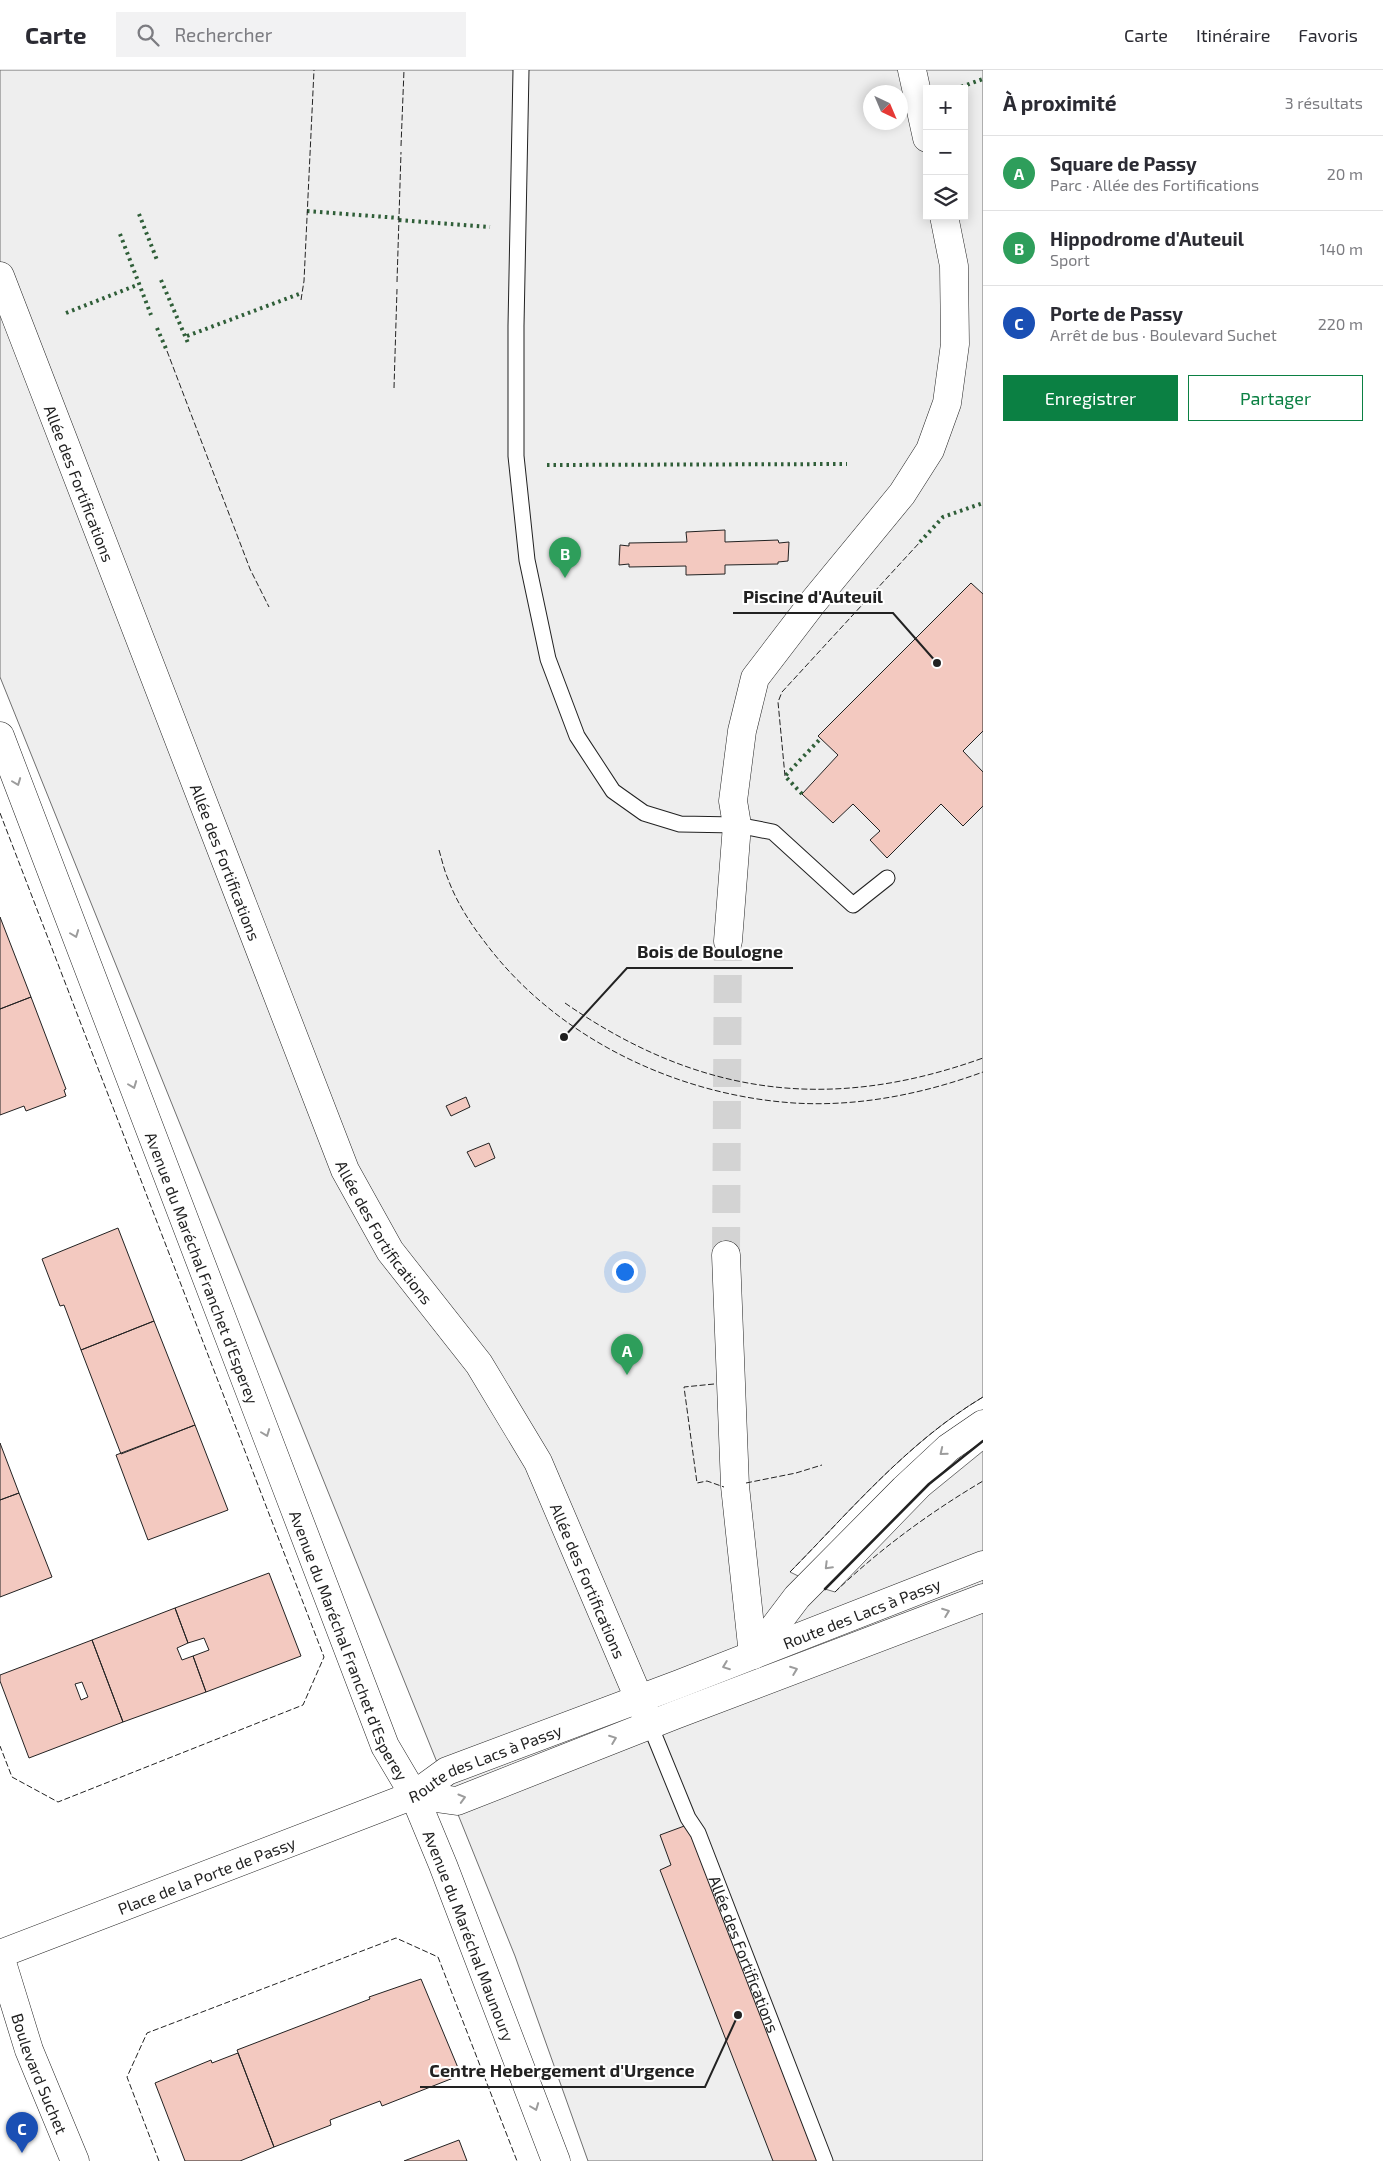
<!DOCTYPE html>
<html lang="fr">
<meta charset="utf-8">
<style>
body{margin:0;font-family:"Exo 2",sans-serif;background:#f2f2f3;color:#2b2b33}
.controls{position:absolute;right:15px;top:15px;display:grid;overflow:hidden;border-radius:0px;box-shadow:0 2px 12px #0003}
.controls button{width:45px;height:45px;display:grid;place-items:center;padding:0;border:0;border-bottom:1px solid #e1e1e2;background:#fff;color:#2b2b33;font:25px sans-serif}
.compass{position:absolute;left:863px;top:15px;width:45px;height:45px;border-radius:50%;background:#fff;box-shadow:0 2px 12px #0003;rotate:136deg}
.you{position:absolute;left:624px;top:1201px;width:18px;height:18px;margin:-12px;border:4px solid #fff;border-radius:50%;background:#1a73e8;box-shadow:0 0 0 8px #1a73e833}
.badge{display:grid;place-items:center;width:32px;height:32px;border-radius:50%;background:#0b8043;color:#fff;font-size:16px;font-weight:700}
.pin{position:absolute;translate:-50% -41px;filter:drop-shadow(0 1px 2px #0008)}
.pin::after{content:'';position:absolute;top:26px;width:18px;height:15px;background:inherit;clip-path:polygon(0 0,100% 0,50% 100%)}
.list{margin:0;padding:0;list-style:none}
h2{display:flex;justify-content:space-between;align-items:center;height:65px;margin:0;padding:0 20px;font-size:21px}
h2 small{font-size:16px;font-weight:400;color:#7c7c81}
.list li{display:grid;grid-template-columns:32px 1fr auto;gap:15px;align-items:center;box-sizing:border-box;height:75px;padding:0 20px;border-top:1px solid #e1e1e2}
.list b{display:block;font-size:19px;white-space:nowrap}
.list p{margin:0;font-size:16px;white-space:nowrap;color:#7c7c81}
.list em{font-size:16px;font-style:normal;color:#7c7c81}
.actions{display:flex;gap:10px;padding:15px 20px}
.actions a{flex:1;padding:11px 0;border:1px solid #0b8043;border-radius:0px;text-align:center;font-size:18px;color:#0b8043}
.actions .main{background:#0b8043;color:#fff}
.icon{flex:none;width:28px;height:28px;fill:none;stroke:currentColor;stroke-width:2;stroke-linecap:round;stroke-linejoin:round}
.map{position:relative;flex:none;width:983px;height:2091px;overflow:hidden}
header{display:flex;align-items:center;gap:30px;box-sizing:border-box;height:70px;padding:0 25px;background:#fff;border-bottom:1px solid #e1e1e2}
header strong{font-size:24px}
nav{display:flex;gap:28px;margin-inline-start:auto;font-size:18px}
.search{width:350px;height:45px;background:#f2f2f3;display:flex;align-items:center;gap:12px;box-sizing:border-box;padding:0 18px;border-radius:0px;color:#7c7c81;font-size:19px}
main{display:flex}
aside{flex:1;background:#fff}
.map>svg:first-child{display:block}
.green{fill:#eee;stroke:#6f6f6f;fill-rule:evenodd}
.building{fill:#f3c9c0;stroke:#222;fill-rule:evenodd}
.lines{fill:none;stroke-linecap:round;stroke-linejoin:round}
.street-tunnel{stroke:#d3d3d3;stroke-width:28;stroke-dasharray:28 14;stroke-linecap:butt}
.lane-casing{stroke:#222;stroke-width:17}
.street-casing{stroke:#222;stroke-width:29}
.secondary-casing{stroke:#222;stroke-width:29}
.primary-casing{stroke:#222;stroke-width:29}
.highway-casing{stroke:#222;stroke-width:29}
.lane{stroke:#fff;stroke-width:15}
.street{stroke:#fff;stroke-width:28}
.secondary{stroke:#fff;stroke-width:28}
.primary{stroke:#fff;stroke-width:28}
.highway{stroke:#fff;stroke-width:28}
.hedge{stroke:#2f5e38;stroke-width:4;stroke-dasharray:2.5 4;stroke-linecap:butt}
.fence{stroke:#222;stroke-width:1;stroke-dasharray:6 2.5;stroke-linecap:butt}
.wall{stroke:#222;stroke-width:2.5}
.oneway{stroke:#9c9c9c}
.labels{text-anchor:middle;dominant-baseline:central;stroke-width:4;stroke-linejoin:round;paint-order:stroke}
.street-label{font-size:16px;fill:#222;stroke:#fff}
.leader{fill:none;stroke:#222;stroke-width:2}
.callout-dot{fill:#222;stroke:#fff;stroke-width:2}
.callout-label{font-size:18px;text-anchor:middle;font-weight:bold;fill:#222;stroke:#fff;stroke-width:4;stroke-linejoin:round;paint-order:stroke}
</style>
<header>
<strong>Carte</strong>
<div class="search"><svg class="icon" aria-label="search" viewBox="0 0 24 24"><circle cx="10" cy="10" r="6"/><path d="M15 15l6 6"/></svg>Rechercher</div>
<nav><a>Carte</a><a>Itinéraire</a><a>Favoris</a></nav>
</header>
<main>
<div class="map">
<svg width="983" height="2091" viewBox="0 0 983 2091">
<rect width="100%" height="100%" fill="#fff"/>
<path class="green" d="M0,0h983v1327c-75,45 -132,113 -193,175l35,17 10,3 94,-97 54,-44v710h-395l-73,-205 -515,-1279zM927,19h37v127h-37zM871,22h30v30h-30z"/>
<path class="building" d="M725,460v12l53,-2 1,3 10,-1 -1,19 -10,1v2l-53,1v9l-39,1v-9l-57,1v-3l-10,1 1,-20 9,1v-3l58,-1 -1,-10z
M971,513l12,11v137l-20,20 20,21v34l-20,20 -22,-22 -54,54 -17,-18 10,-9 -27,-27 -20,19 -31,-29 36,-39 -20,-19z
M0,847l31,80 -31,12z
M31,927l35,92 -2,1 2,6 -40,15 -2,-5 -24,9v-106z
M466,1027l4,10 -19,9 -5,-10z
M489,1073l6,15 -20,9 -8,-15z
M118,1158l36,93 -73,29 -17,-45 -4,1 -18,-47z
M154,1251l41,104 -74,29 -40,-104z
M195,1355l33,85 -80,30 -32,-85z
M0,1373l19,50 -19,7z
M19,1423l33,84 -52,20v-97z
M269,1503l32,83 -95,36 -13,-36 16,-6 -5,-12 -16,5 -13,-35z
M175,1538l13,35 -11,5 5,12 11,-4 13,36 -83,30 -31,-82z
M92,1570l31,82 -94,36 -29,-77v-6zM82,1612l6,15 -7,3 -6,-16z
M687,1755l130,336h-44l-113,-291 11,-5 -11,-30z
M421,1909l40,96 -79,31 -2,-5 -50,19 1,5 -57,22 -37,-97 133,-51 -1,-2z
M238,1983l36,94 -34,14h-55l-30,-78 56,-23 1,3z
M459,2070l8,21h-63z"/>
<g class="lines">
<path class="street-tunnel" d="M726,1185l2,-314"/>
<g class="lane-casing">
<g id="lane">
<path d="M521,0l-5,256v130l11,104 21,99 29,77 36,55 31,22 36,11 57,1 36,7 80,73 34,-27"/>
<path id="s1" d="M650,1655l38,93 10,15 127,328"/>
</g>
</g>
<g class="street-casing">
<g id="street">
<path d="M912,0l15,68"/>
<path id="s2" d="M0,206l345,894 45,81 89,113 59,98 111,260"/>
<path id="s3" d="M0,666l385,1010 29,49 29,70 113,296"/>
<path d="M728,871l9,-116 -4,-24 9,-70 13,-53 59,-77 88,-107 28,-44 17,-47 8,-59 -1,-78 -10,-50"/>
<path d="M726,1185l9,231 18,169"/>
</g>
</g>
<g class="secondary-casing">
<g id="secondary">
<path d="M414,1725l43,6 218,-86 308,-117"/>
<path id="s4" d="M0,1884l414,-159 33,-24 232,-87 304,-119"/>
</g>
</g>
<g class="primary-casing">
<g id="primary">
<path id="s5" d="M0,1886l29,94 46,111"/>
</g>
</g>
<g class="highway-casing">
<path id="highway" d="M753,1585l44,-58 107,-108 44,-41 35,-24"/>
</g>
<use href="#lane" class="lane"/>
<use href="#street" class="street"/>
<use href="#secondary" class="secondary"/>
<use href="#primary" class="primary"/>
<use href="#highway" class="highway"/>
<path class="hedge" d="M955,19l28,-10
M307,141l92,7
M139,144l18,46
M399,150l91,7
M120,164l31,81
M161,210l27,63
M66,243l71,-28
M157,258l10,23
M187,266l112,-42
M547,395l300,-1
M920,472l23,-25 40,-14
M802,724l-17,-18 36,-38"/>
<path class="fence" d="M401,76l3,-76
M397,212l4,-130
M301,230l3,-19 10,-211
M167,281l83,218 19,38
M394,318l3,-99
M785,706l-7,-74 4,-10 138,-150
M0,743l324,844 -21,48 -245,97 -46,-25 -12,-31
M439,780c3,10 5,20 9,29 8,22 22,44 36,62 71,96 191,154 310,162 64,4 129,-9 189,-31
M565,933c134,93 265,110 418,55
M714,1314l-30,3 13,96 10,-2 17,6
M746,1413l50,-10 26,-8
M790,1502c61,-62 118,-130 193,-175
M835,1522c45,-43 94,-79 148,-111
M159,2091l-32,-84 20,-44 249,-95 42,19 79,204"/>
<path class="wall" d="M825,1519l104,-105 54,-43"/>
</g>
<defs><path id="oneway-chevron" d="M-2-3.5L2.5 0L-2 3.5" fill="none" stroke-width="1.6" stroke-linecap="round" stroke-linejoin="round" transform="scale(1.25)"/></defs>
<g class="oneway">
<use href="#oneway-chevron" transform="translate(17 712) rotate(69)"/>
<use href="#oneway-chevron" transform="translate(75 864) rotate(69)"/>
<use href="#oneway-chevron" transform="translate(133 1015) rotate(69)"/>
<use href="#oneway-chevron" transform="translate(266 1363) rotate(69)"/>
<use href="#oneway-chevron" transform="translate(943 1382) rotate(141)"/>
<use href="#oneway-chevron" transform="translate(828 1496) rotate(135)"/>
<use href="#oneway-chevron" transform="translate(946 1542) rotate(-21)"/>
<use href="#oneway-chevron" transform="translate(726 1596) rotate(159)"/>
<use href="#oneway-chevron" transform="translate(794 1600) rotate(-21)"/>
<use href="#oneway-chevron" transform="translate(613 1669) rotate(-21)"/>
<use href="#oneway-chevron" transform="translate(462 1728) rotate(-16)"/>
<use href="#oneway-chevron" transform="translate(535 2037) rotate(69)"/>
</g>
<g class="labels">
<g class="street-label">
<text stroke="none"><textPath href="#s2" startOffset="222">Allée des Fortifications</textPath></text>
<text stroke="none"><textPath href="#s2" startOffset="628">Allée des Fortifications</textPath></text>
<text stroke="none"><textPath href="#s2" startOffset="1032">Allée des Fortifications</textPath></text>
<text stroke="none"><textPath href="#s3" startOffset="569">Avenue du Maréchal Franchet d'Esperey</textPath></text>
<text stroke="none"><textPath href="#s2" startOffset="1438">Allée des Fortifications</textPath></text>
<text stroke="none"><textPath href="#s4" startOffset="928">Route des Lacs à Passy</textPath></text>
<text stroke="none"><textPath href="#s3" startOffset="974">Avenue du Maréchal Franchet d'Esperey</textPath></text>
<text stroke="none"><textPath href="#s4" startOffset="522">Route des Lacs à Passy</textPath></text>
<text stroke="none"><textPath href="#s4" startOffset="221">Place de la Porte de Passy</textPath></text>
<text stroke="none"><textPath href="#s3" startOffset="1289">Avenue du Maréchal Maunoury</textPath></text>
<text stroke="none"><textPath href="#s1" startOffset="248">Allée des Fortifications</textPath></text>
<text stroke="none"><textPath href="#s5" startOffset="124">Boulevard Suchet</textPath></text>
</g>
</g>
<path class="leader" d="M937 593L893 543H733M564 967L627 898H793M738 1945L705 2017H420"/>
<g class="callout-dot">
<circle cx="937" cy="593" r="5"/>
<circle cx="564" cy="967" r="5"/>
<circle cx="738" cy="1945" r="5"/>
</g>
<g class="callout-label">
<text x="813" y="533">Piscine d'Auteuil</text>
<text x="710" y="888">Bois de Boulogne</text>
<text x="562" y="2007">Centre Hebergement d'Urgence</text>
</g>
</svg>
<div class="controls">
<button>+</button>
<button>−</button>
<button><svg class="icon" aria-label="layers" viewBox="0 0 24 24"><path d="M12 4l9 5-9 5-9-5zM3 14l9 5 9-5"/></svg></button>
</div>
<svg class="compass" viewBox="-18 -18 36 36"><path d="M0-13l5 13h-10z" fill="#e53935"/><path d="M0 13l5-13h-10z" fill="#7c7c81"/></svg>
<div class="you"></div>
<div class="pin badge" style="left:627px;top:1305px;background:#2e9e5b">A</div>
<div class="pin badge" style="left:565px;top:508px;background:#2e9e5b">B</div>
<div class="pin badge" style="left:22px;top:2083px;background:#1a4fb4">C</div>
</div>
<aside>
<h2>À proximité<small>3 résultats</small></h2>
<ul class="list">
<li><span class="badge" style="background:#2e9e5b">A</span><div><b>Square de Passy</b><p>Parc · Allée des Fortifications</p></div><em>20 m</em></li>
<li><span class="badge" style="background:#2e9e5b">B</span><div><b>Hippodrome d'Auteuil</b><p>Sport</p></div><em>140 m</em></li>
<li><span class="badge" style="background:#1a4fb4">C</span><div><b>Porte de Passy</b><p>Arrêt de bus · Boulevard Suchet</p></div><em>220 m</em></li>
</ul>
<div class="actions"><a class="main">Enregistrer</a><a>Partager</a></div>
</aside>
</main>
